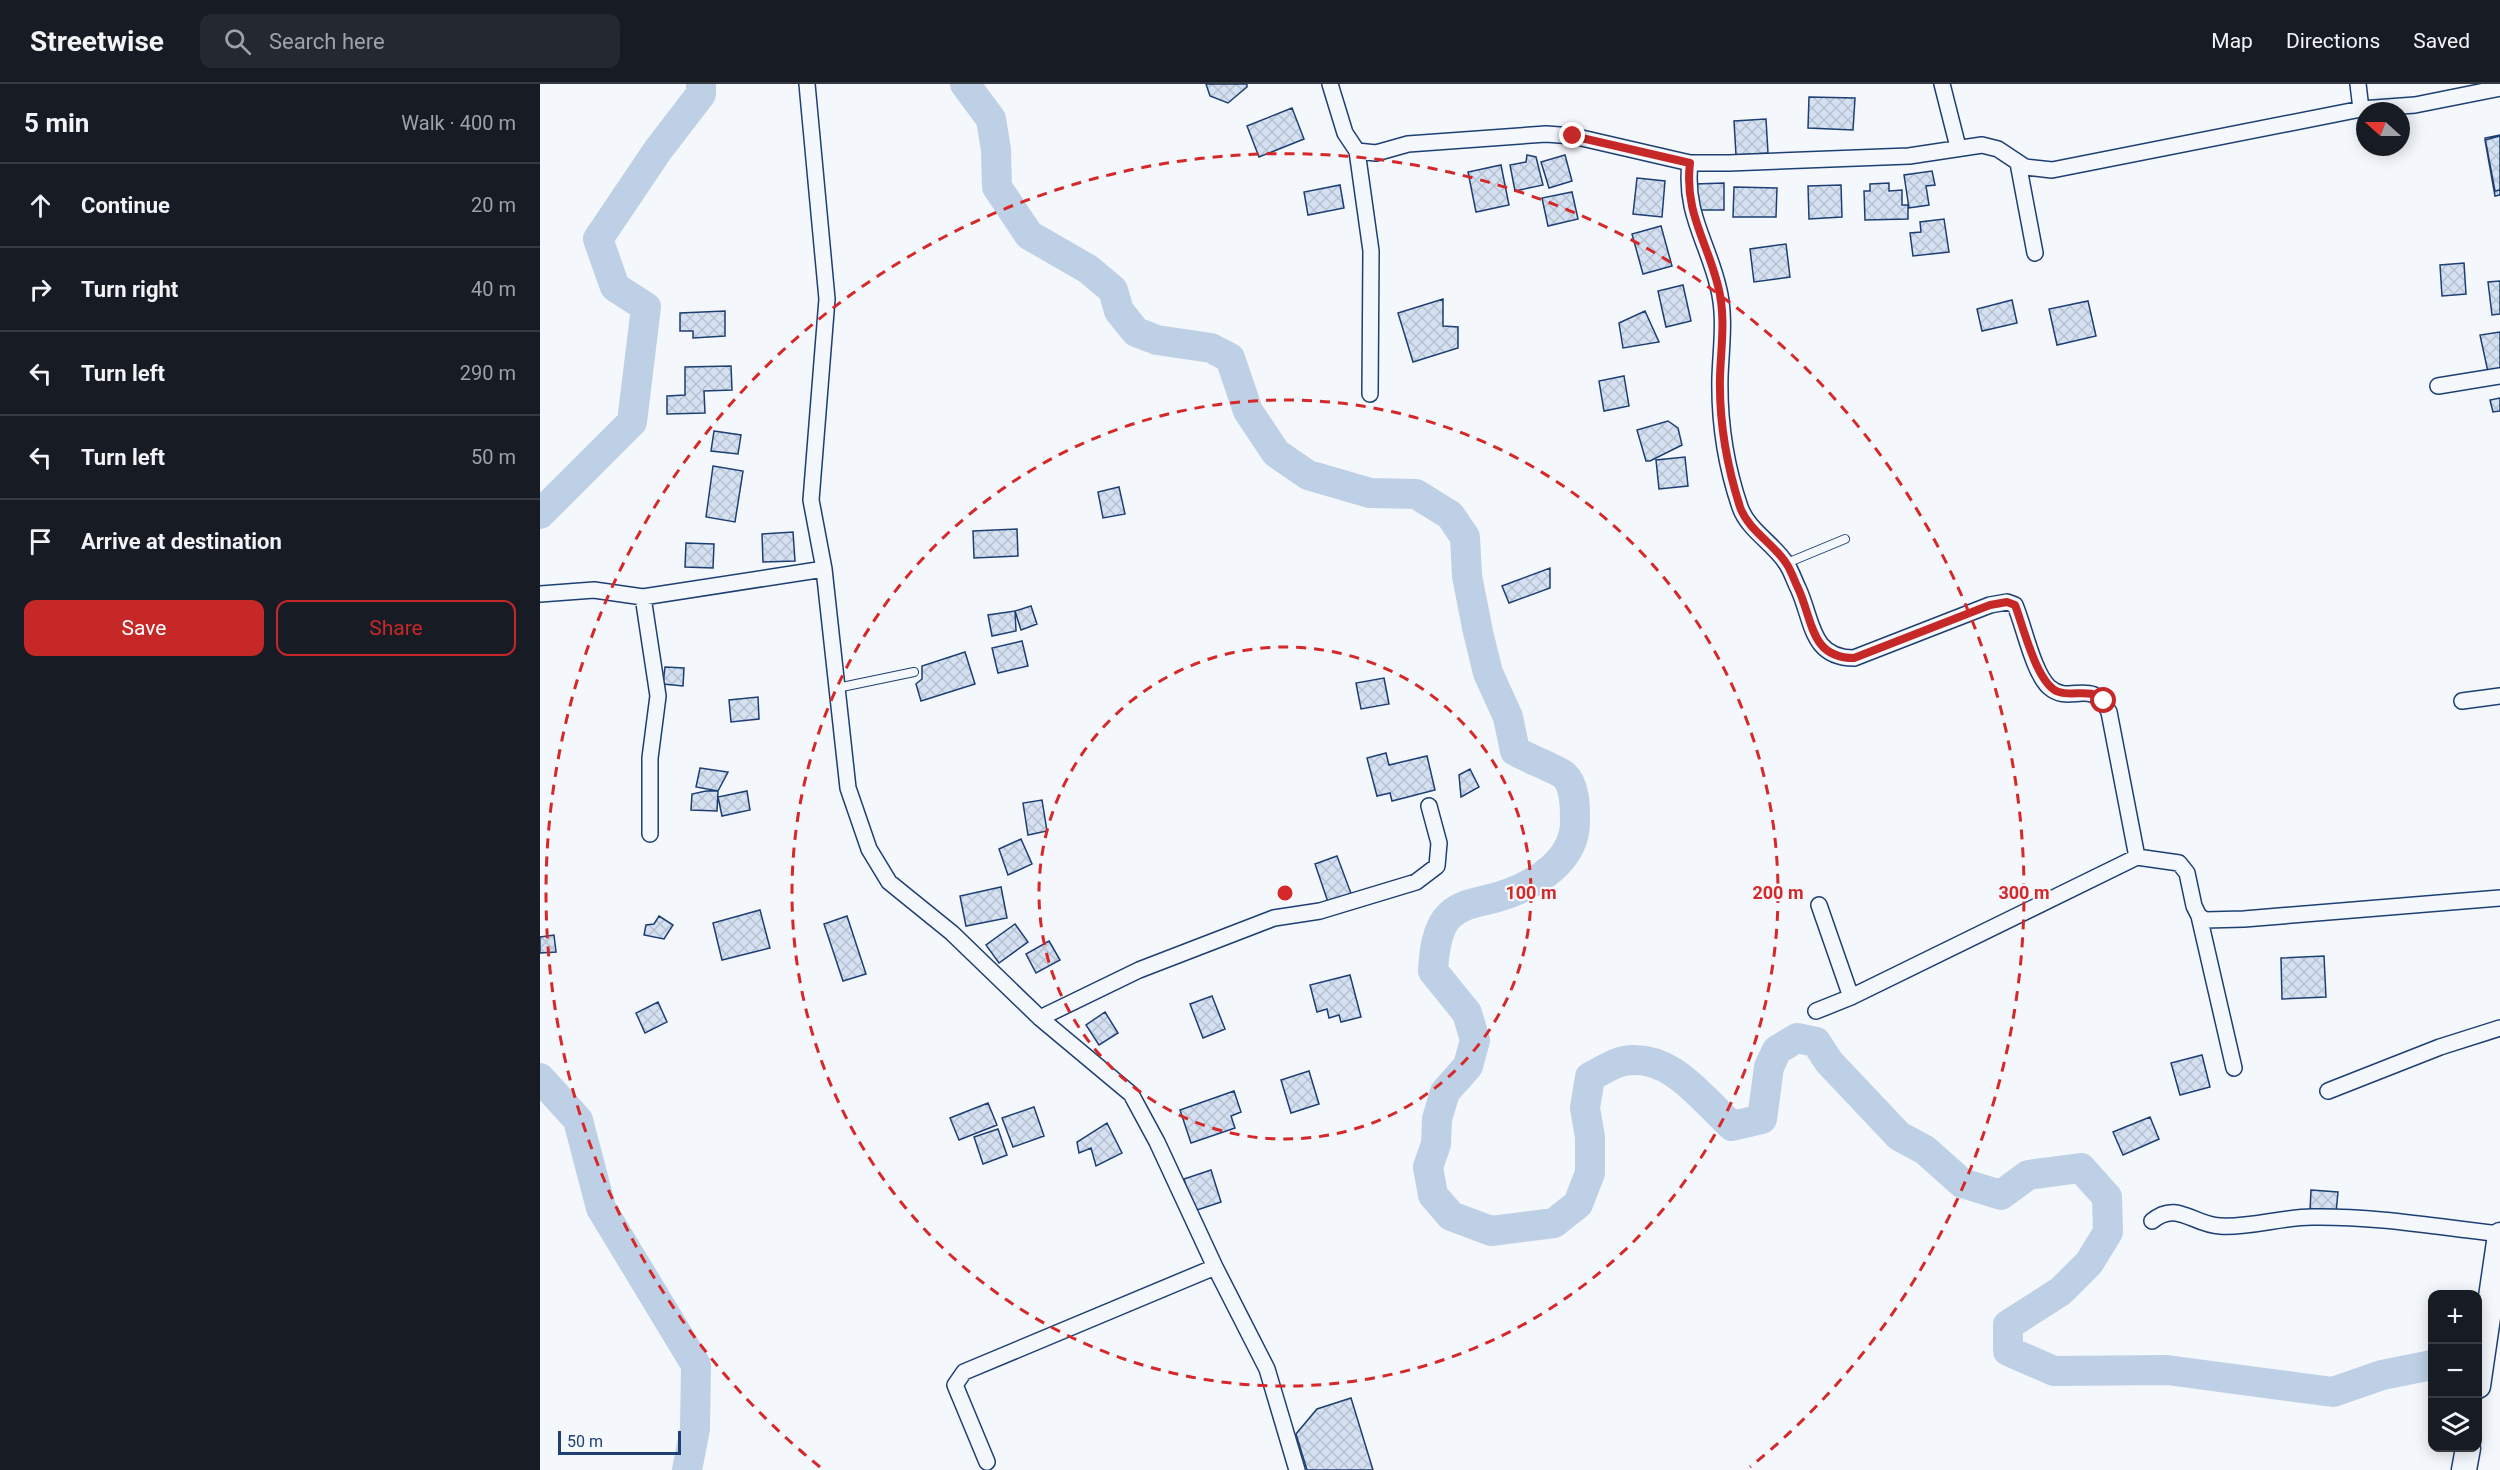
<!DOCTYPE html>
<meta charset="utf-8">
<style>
body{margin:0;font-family:Roboto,sans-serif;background:#242831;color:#f1f3f6}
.controls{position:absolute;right:18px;bottom:18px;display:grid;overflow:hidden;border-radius:12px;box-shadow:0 3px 15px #0003}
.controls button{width:54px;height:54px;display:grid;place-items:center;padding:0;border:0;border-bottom:2px solid #363941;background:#171b24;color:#f1f3f6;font:30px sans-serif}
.compass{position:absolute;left:1816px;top:18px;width:54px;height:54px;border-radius:50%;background:#171b24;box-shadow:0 3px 15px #0003;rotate:291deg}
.scale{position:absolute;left:18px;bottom:15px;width:123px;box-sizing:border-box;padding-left:6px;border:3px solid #1d3f73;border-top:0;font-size:16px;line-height:21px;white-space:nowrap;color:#1d3f73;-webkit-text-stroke:4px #f4f7fb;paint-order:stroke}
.stop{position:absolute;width:18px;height:18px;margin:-14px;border:4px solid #c62828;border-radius:50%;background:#fff}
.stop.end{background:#c62828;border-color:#fff;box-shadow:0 2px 6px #0008}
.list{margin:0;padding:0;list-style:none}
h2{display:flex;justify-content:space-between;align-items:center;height:78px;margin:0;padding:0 24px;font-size:26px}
h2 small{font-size:20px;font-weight:400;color:#9ea1a6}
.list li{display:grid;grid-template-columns:39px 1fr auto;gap:18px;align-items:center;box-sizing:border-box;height:84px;padding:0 24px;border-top:2px solid #363941}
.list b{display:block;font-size:22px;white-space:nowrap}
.list em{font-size:20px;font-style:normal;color:#9ea1a6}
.actions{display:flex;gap:12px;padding:18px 24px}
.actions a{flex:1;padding:14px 0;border:2px solid #c62828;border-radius:12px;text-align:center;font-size:21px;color:#c62828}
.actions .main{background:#c62828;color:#fff}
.icon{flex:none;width:33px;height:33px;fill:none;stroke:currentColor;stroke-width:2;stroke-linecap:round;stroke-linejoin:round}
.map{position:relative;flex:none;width:1960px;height:1386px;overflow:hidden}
header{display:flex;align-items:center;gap:36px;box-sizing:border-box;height:84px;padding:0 30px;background:#171b24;border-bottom:2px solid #363941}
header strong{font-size:28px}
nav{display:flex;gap:33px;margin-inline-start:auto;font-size:21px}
.search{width:420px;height:54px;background:#242831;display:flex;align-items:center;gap:15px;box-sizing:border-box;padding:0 21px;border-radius:12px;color:#9ea1a6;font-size:22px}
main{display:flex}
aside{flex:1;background:#171b24}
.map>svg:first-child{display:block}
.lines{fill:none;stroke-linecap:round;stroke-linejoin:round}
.river{stroke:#bed0e5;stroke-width:30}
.building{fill:url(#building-cross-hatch);stroke:#1d3f73;stroke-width:1.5}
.lane-casing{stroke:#1d3f73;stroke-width:10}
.street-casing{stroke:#1d3f73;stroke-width:18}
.primary-casing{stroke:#1d3f73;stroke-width:27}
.lane{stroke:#f4f7fb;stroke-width:8}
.street{stroke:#f4f7fb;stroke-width:15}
.primary{stroke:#f4f7fb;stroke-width:24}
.route{stroke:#c62828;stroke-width:8}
.ring{fill:none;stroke:#d62828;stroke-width:3;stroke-dasharray:10 8}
.centre{fill:#d62828;stroke:#f4f7fb;stroke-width:3}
.ring-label{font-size:18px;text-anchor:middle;font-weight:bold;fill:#d62828;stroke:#f4f7fb;stroke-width:4.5;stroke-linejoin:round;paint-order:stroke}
</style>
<header>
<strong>Streetwise</strong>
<div class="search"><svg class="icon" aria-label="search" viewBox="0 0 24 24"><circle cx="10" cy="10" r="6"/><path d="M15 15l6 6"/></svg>Search here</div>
<nav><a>Map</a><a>Directions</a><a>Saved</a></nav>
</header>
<main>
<aside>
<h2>5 min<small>Walk · 400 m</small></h2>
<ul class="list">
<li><svg class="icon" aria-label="ahead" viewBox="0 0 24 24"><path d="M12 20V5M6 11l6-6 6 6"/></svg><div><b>Continue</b></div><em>20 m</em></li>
<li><svg class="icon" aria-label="right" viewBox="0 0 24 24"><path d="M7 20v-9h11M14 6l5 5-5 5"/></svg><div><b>Turn right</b></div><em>40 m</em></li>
<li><svg class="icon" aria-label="left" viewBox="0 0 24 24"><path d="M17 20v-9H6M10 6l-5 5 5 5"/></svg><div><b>Turn left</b></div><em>290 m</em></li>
<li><svg class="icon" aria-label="left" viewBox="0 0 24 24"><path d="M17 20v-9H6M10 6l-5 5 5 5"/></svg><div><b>Turn left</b></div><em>50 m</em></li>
<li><svg class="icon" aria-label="arrive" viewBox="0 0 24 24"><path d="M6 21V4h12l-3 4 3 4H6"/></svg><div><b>Arrive at destination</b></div></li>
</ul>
<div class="actions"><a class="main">Save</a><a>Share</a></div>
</aside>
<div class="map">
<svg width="1960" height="1386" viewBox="0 0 1960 1386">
<defs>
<pattern id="building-cross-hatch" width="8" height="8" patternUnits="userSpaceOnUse" patternTransform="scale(1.5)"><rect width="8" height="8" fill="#d5e0f0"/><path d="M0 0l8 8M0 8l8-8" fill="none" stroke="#b6c1d1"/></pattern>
</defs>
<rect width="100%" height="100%" fill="#f4f7fb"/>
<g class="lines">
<path class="river" d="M425,0l26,35 5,31 1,37 32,48 59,34 25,21 6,21 17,21 21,8 54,8 19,10 18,53 28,42 32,22 62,18 46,1 34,21 15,22 2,39 11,56 10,41 20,44 7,34c10,6 43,19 49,24 11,10 11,31 11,44 2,41 -40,66 -74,77 -18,6 -37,6 -51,19 -14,13 -16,39 -17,56l34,42 8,27 -7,26 -23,26 -8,27 -1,25 -8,23 5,28 18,21 40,15 63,-8 24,-19 12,-31v-36l-5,-29 5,-31c10,-5 23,-14 34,-16 47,-8 77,37 108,65l30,-7 7,-52 8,-17 20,-12 19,4 13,20 70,74 26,14 37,33 39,12 27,-20 53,-7 26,29 1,35 -19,31 -28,28 -53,34v26l46,20 113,-1 166,22 49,-17 50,-10
M0,430l92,-92 14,-115 -31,-20 -17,-48 60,-89 43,-56v-10
M0,994l38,42 23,88 95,157 -1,64 -8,41"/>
</g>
<path class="building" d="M666,0h41v3l-19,16 -18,-7z
M1269,13l46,1 -2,32 -45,-2z
M752,24l12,31 -45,18 -12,-31z
M1226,35l2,34 -32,2 -2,-34z
M1960,51v55l-5,1 -10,-53z
M1960,52v59l-5,1 -10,-56z
M987,71l9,2 7,28 -28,6 -5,-26 16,-3z
M1025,71l7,26 -23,7 -8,-26z
M961,81l8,40 -33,7 -8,-40z
M1392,87l3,14 -9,1 3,19 -20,3 -5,-33z
M1097,94l28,3 -3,36 -29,-3z
M1184,99v27h-28l-1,-26z
M1349,99v8l13,-1v15h6v14l-43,1 -1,-29h6v-7z
M800,101l4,23 -36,7 -4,-23z
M1301,101l1,32 -33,2 -1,-33z
M1194,103l43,1 -1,29h-43z
M1032,108l6,27 -30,7 -6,-28z
M1404,135l5,33 -36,4 -3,-23 11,-1 -1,-10z
M1121,142l11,40 -29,8 -11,-40z
M1246,160l4,33 -36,5 -4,-33z
M1924,179l2,31 -24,2 -2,-31z
M1960,197v33l-8,1 -4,-33z
M1143,201l8,36 -25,6 -8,-36z
M903,215v27l15,1v21l-45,14 -15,-49z
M1472,216l5,23 -35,8 -5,-22z
M1548,217l8,35 -39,9 -8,-36z
M185,227v25l-32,2v-7h-13v-18z
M1105,227l14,31 -36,6 -4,-25z
M1960,248v39l-12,1 -8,-37z
M191,282l1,24 -28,1 1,22 -38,1v-18l18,-1v-28z
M1084,292l5,30 -25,5 -5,-30z
M1960,314v13l-7,1 -3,-12z
M1128,337l10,7 4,17 -32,16h-4l-9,-31z
M174,347l27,4 -3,19 -27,-3z
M1145,373l3,29 -29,3 -3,-29z
M173,382l30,5 -8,51 -29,-5z
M579,403l6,27 -22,4 -5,-26z
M477,445l1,27 -44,2 -1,-27z
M253,448l2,29 -32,1 -1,-28z
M146,459l28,1 -1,24 -28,-1z
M1010,484v20l-41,15 -7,-17z
M491,522l6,18 -16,6 -6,-19z
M475,527l1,20 -24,5 -4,-21z
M482,557l6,25 -30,7 -6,-25z
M425,568l10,32 -54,17 -5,-17 6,-5v-13z
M125,583l19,1 -1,18 -20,-2z
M844,594l5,26 -28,5 -5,-26z
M218,613l1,22 -28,3 -2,-22z
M846,669l3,12 38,-9 8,34 -43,11 -2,-8 -13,3 -10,-38z
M160,684l28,4 -10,19 -22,-4z
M930,685l9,18 -18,10 -2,-22z
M166,707h12l-1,20 -26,-1 1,-16z
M207,707l3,19 -28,6 -4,-19z
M502,716l5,31 -19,4 -5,-32z
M481,755l11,25 -24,11 -9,-26z
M797,772l15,40 -23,9 -14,-41z
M461,803l6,31 -41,8 -6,-30z
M220,826l10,38 -48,12 -9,-37z
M119,832l14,9 -9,14 -20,-4 2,-10 8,-1z
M307,832l19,58 -23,7 -19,-57z
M475,840l13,18 -29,21 -13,-18z
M14,851l2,17 -16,1v-16z
M509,857l11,19 -24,13 -10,-19z
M1784,872l2,41 -44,2 -1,-41z
M810,891l11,42 -20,5 -2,-7 -10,3 -2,-9 -10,3 -7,-27z
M672,912l13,33 -22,9 -13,-34z
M118,918l9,20 -22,11 -9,-20z
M565,928l13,21 -19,12 -13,-20z
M1662,971l8,32 -30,8 -9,-32z
M769,987l10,33 -28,9 -10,-33z
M694,1007l7,21 -10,4 4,12 -44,15 -11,-33z
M448,1019l9,22 -38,15 -9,-22z
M494,1023l10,29 -31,11 -11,-29z
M1610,1033l9,22 -36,16 -10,-23z
M567,1039l15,30 -26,13 -5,-18 -12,5 -2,-11z
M458,1045l9,26 -24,9 -9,-27z
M671,1086l10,32 -27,9 -10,-32z
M1771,1106l27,2 -2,21 -26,-2z
M811,1314l22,72h-66l-11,-36 21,-25z"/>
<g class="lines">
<g class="lane-casing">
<path id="lane" d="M1247,479l58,-24
M297,604l77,-16"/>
</g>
<g class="street-casing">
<path id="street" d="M267,0l20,215 -16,201 13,69 24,219 21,61 20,33 63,51 88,85 91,76 26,48 58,125 52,102 30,101
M790,0l15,49 12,18 19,2 32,-9 138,-10 27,2 117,27h39l180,-7 73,-11 16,4 27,18 27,3 309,-61 54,-4 85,-17
M1402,0l16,63
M1818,0l3,25
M817,67l14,100 -1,143
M1150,79c-6,49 17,78 28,123 8,30 3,61 2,91 -1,43 6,89 20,130 8,23 33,36 46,56 5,7 8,17 12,25 15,32 12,70 56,70l136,-53 17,-3 8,3c9,21 18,67 34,82 21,19 43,-11 60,25l28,145
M1478,79l17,90
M1898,302l62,-10
M0,510l54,-4 49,7 181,-28
M103,513l15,99 -8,62v76
M1922,617l38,-5
M1279,821l32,92
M1659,832l35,152
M1276,927l35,-14 286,-140 42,6 8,10 7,33 5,10 6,4 39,-1 256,-21
M500,934l99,-48 135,-52 46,-7 96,-29 21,-16 2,-23 -10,-37
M1788,1007l112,-44 60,-19
M1612,1137c25,-21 41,4 68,5 30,2 62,-9 92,-9 63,-1 126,10 188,17
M447,1378l-32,-77 9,-13 251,-105"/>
</g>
<g class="primary-casing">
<path id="primary" d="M1938,1302l22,-151
M1924,1386l4,-22"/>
</g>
<use href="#lane" class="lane"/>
<use href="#street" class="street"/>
<use href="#primary" class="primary"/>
</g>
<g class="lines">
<path class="route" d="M1033,52l117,27c-6,49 17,78 28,123 8,30 3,61 2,91 -1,43 7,89 20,130 8,23 33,36 46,56 5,7 8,17 12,25 15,32 12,70 56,70l136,-53 17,-3 8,3c8,20 22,81 44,87 16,5 31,-5 45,9"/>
</g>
<g class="ring">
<circle cx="745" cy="809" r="246"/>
<circle cx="745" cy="809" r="493"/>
<path d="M280 1383A739 739 0 1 1 1210 1383"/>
</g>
<circle cx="745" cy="809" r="9" class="centre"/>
<g class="ring-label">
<text x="991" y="815">100 m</text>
<text x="1238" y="815">200 m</text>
<text x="1484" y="815">300 m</text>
</g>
</svg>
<div class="controls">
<button>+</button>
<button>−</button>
<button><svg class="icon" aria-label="layers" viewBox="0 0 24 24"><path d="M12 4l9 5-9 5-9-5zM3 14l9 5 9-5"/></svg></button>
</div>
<svg class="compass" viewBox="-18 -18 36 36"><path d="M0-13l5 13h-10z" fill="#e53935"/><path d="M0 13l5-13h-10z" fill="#9ea1a6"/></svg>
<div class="scale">50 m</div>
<div class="stop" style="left:1564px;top:617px"></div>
<div class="stop end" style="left:1033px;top:52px"></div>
</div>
</main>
